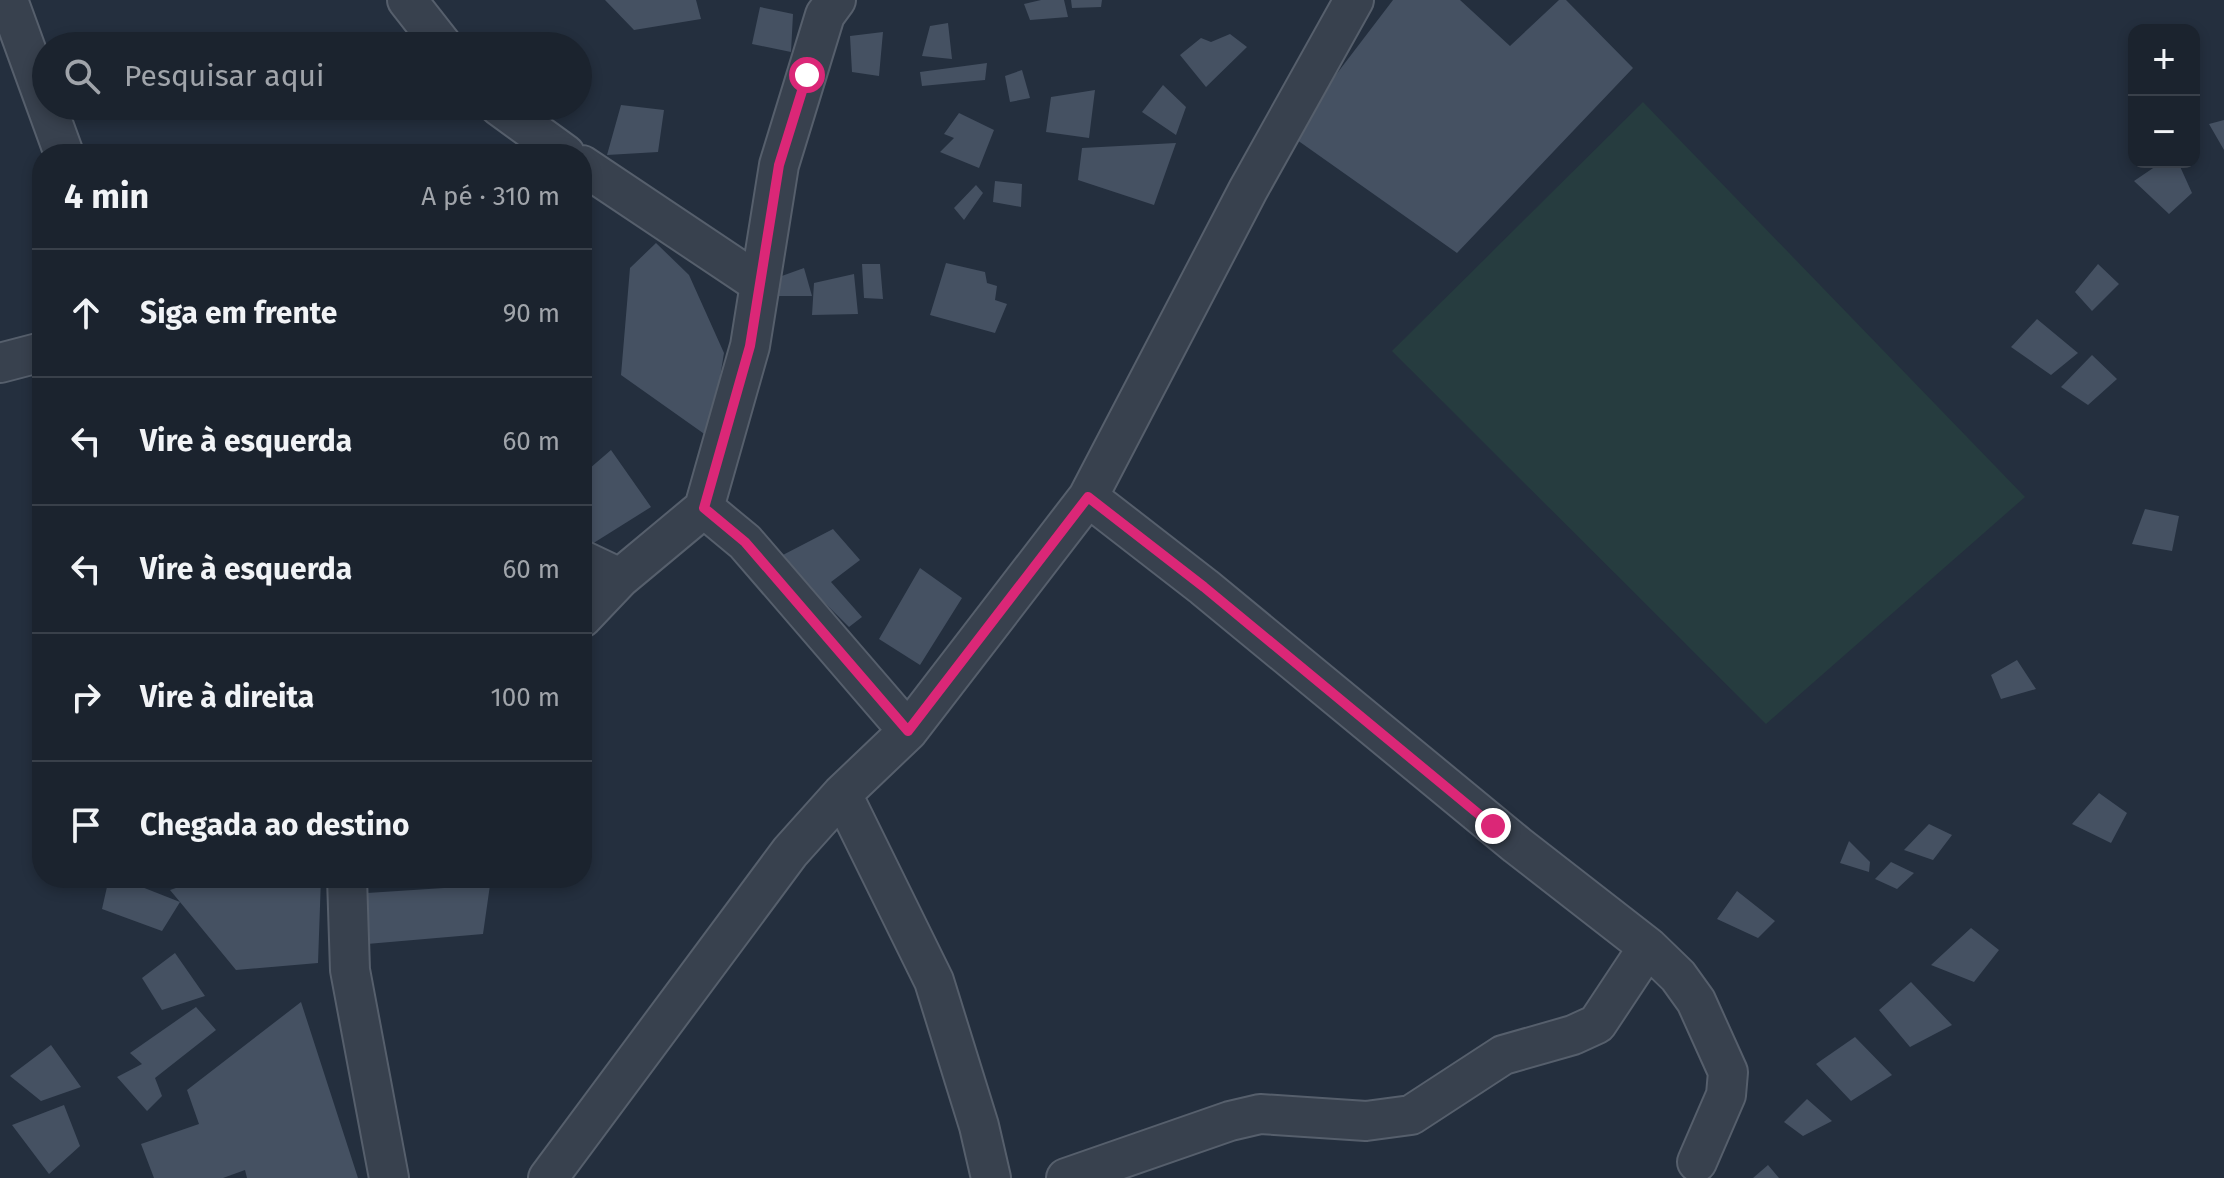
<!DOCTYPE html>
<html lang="pt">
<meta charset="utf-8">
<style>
body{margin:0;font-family:"Fira Sans",sans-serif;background:#282f3a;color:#f1f3f6}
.controls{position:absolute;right:24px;top:24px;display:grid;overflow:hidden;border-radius:16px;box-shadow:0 4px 12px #0003}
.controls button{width:72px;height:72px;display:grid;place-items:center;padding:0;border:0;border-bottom:2px solid #39404a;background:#1b232e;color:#f1f3f6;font:40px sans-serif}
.stop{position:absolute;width:24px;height:24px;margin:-18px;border:6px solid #db2777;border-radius:50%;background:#fff}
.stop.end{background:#db2777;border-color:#fff;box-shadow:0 2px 8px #0008}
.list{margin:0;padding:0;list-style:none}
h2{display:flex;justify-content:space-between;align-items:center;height:104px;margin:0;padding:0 32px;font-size:34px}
h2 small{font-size:26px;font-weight:400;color:#a0a4aa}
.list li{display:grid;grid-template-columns:52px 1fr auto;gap:24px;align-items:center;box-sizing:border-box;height:128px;padding:0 32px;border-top:2px solid #39404a}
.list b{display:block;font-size:30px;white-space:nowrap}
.list em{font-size:26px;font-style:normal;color:#a0a4aa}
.icon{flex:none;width:44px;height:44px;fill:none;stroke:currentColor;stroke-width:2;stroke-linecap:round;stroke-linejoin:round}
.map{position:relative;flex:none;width:2224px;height:1178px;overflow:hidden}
.search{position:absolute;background:#1b232e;box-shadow:0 4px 12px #0003;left:32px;top:32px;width:560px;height:88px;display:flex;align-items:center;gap:20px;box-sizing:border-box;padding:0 28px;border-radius:44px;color:#a0a4aa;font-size:30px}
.panel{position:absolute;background:#1b232e;box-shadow:0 4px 12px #0003;left:32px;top:144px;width:560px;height:744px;border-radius:32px}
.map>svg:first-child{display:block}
.green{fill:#263c3f}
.building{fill:#455162}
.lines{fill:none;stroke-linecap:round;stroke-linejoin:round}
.minor-casing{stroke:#565f6c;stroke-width:42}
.minor{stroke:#38414e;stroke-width:38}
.route{stroke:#db2777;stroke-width:10}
</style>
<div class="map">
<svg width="2224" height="1178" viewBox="0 0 2224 1178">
<rect width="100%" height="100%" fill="#242f3e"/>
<path class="green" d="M1643,102l382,395 -259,227 -374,-373z"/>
<path class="building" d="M605,0h91l5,19 -67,11z
M1041,0h23l4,17 -38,3 -6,-16z
M1071,0h31l-1,7 -29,1z
M1393,0h67l50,46 49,-46h7l67,68 -176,185 -167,-118z
M760,7l33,7 -2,38 -39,-8z
M948,23l4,36 -30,-3 8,-30z
M883,32l-4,44 -27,-4 -2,-36z
M1230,34l17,13 -41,40 -26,-32 21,-17 10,4z
M987,63l-2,17 -63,6 -2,-14z
M1022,70l8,28 -20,4 -5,-26z
M1163,85l23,22 -10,28 -34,-23z
M1095,90l-6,48 -43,-6 5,-35z
M621,105l43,5 -6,42 -51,3z
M959,113l35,17 -15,38 -39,-16 14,-14 -10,-4z
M2224,120v30l-15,-26z
M1176,143l-22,62 -76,-25 4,-32z
M2162,162h16l14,31 -23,21 -35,-33z
M995,181l27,3 -1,23 -28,-5z
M976,185l7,8 -19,27 -10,-12z
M656,243l33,32 35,78 -14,85 -89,-63 9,-107z
M946,263l39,9 2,11 10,3 -2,14 12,4 -12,29 -65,-18z
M862,264h18l3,35 -19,-1z
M2098,264l21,20 -27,27 -17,-19z
M804,268l8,28h-33v-19z
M854,274l4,40 -46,1 2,-32z
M2037,319l41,34 -27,22 -40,-28z
M2092,355l25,24 -29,26 -27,-18z
M611,450l40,57 -59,37 -10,-4v-65z
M2145,509l34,7 -7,35 -40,-7z
M833,529l27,31 -29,22 31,35 -13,10 -70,-70z
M920,568l42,30 -42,67 -41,-26z
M2017,660l19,29 -35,10 -10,-24z
M2099,793l28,20 -16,30 -39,-19z
M1929,824l23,11 -19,25 -29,-10z
M1849,841l21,21 -1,10 -29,-9z
M1891,862l23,11 -17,16 -22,-10z
M109,878h10l61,24 -10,-12 35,-12h116l-3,85 -82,7 -56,-68 -18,29 -60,-22z
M489,878h36v2l-35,5z
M490,885l-7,49 -116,10v-51z
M1737,891l38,30 -17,17 -41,-19z
M1971,928l28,22 -25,32 -43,-17z
M175,953l30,43 -43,14 -20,-32z
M1911,982l41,43 -42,22 -31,-37z
M301,1002l57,176h-111l-2,-8 -22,8h-69l-13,-34 58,-20 -12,-34z
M196,1007l20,23 -61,48 7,18 -15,15 -30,-34 25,-13 -12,-11z
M1855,1037l37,38 -41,26 -35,-37z
M51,1045l30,42 -40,14 -31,-25z
M1807,1099l25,22 -29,15 -19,-14z
M64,1105l16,41 -31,28 -37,-49z
M1768,1165l11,13h-26z"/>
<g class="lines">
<g class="minor-casing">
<path id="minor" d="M8,0l56,154
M407,0l36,46
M836,0l-11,15 -46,150 -29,181 -46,162 41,34 163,189
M499,106l66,48
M582,165l178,119
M0,363l42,-11
M1088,497l116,90 313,258 131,102 30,29 18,25 32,71 -2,23 -29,67
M582,560l38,18
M582,618l38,-40 84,-70
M842,794l92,187 45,145 12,52
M347,878l3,92 39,208
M548,1178l242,-326 52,-58 66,-63 180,-234 160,-307 106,-190
M1066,1178l164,-57 30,-7 106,7 45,-6 92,-60 70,-20 24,-11 51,-77"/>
</g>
<use href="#minor" class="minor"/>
</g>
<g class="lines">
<path class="route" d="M807,75l-28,90 -29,181 -46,162 41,34 163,189 180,-234 116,90 289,239"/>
</g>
</svg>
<div class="controls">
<button>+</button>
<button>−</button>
</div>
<div class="stop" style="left:807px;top:75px"></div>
<div class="stop end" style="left:1493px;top:826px"></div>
<div class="search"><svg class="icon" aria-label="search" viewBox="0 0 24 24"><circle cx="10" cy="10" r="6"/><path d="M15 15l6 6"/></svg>Pesquisar aqui</div>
<section class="panel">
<h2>4 min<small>A pé · 310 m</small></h2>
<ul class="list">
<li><svg class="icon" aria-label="ahead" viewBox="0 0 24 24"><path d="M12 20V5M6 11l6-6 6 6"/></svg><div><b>Siga em frente</b></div><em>90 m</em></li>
<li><svg class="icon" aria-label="left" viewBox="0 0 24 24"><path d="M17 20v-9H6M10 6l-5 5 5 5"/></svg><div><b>Vire à esquerda</b></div><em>60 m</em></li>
<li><svg class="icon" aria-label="left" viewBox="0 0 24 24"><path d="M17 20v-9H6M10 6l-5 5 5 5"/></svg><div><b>Vire à esquerda</b></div><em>60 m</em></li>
<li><svg class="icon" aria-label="right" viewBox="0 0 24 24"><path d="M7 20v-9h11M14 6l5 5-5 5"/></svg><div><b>Vire à direita</b></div><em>100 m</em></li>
<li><svg class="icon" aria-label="arrive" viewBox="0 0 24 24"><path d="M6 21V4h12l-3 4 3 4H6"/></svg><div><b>Chegada ao destino</b></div></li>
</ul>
</section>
</div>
